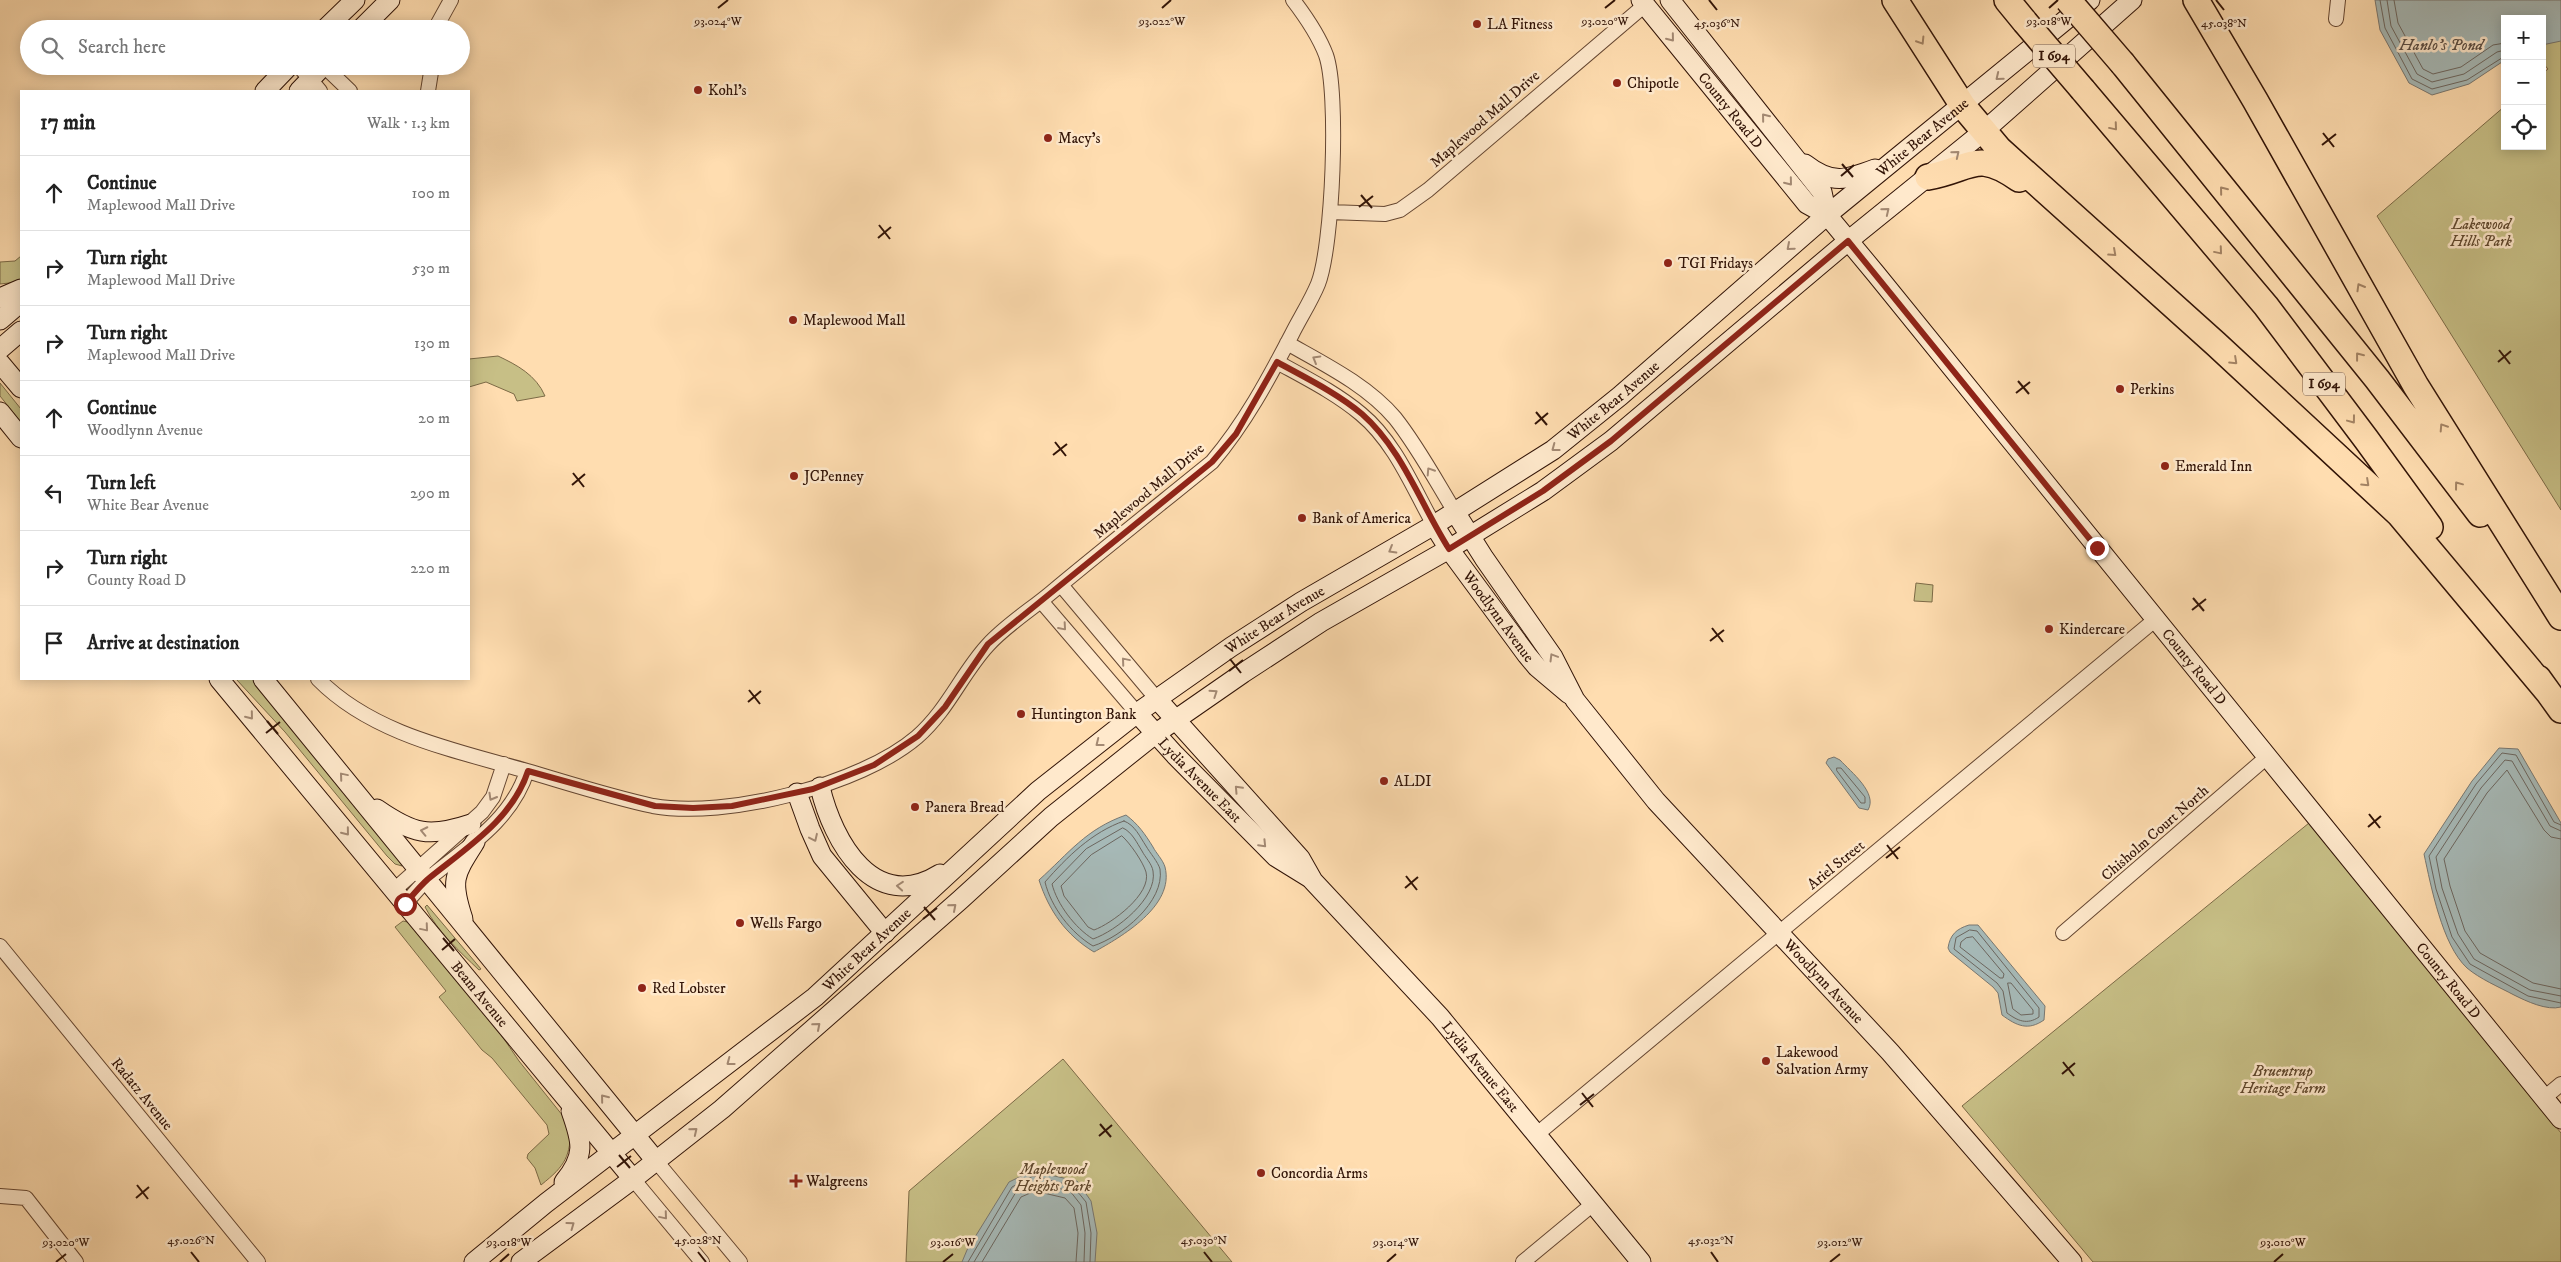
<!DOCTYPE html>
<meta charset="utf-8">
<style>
body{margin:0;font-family:"IM FELL DW Pica",serif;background:#f6f6f6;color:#222}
.controls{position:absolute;right:15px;top:15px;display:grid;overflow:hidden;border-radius:0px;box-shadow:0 2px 12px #0003}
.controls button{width:45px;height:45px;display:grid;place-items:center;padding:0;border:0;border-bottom:1px solid #e0e0e0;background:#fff;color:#222;font:25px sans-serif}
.stop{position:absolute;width:15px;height:15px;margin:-11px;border:4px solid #8f2418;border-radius:50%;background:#fff}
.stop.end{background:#8f2418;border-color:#fff;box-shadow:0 1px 5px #0008}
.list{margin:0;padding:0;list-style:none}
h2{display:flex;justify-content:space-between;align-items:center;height:65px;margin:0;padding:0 20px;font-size:21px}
h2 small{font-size:16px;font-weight:400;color:#767676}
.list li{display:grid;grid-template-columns:32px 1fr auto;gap:15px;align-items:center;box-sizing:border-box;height:75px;padding:0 20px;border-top:1px solid #e0e0e0}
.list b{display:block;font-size:19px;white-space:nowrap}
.list p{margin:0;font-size:16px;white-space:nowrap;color:#767676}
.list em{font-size:16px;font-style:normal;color:#767676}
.icon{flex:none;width:28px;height:28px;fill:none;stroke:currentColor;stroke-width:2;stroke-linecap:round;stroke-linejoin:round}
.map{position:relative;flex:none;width:2561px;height:1262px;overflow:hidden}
.search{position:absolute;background:#fff;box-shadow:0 2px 12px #0003;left:20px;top:20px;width:450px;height:55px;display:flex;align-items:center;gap:12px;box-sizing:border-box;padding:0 18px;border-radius:28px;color:#767676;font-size:19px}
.panel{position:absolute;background:#fff;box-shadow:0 2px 12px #0003;left:20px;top:90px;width:450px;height:590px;border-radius:0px}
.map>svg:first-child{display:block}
.green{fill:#c7bf86;stroke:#7c6a46}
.water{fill:#a6b9b7;stroke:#787771}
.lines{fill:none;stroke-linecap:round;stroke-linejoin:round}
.shore{stroke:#6c665f;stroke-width:1}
.street-casing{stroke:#654631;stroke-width:16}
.secondary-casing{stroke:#321407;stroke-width:21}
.highway-casing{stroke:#321407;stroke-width:28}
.street{stroke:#ffe9cc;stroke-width:14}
.secondary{stroke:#ffe9cc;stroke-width:19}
.highway{stroke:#ffddb0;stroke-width:25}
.highway-bridge-casing{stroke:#321407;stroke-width:28;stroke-linecap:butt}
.highway-bridge{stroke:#ffddb0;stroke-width:25}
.oneway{stroke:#a38973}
.oneway2{stroke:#a38364}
.route{stroke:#8f2418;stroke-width:6}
.ticks{fill:none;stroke:#321407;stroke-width:2}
.poi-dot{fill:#8f2418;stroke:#ffe9cc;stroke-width:2}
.labels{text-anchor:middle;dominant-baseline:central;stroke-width:5;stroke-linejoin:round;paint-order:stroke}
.shield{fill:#ffe9cc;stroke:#705442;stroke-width:1}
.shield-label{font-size:14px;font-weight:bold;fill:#321407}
.poi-label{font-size:15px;fill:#321407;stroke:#ffe9cc;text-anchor:start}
.street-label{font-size:15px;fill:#321407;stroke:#ffe9cc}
.park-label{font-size:15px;font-style:italic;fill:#5f472d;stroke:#ffe9cc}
.water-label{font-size:16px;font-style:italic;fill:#5b4e45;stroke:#ffe9cc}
.ticks-label{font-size:12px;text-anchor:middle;fill:#321407;stroke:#ffe9cc;stroke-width:5;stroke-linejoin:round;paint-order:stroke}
</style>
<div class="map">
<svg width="2561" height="1262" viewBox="0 0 2561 1262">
<rect width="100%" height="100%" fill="#ffddb0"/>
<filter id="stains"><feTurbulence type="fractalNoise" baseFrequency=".004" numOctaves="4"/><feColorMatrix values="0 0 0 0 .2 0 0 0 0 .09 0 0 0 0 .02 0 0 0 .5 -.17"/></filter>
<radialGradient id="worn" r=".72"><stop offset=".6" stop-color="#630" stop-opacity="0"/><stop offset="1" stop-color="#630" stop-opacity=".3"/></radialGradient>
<path class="green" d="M2561,0v510l-184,-294 128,-110v40h37v-72l6,-5 -6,-7v-43z
M21,256v23l-3,3 -18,2v-22l15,-1z
M498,356c19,9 38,19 47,40l-28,5 -3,-7 -28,-12 -17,5v-28z
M0,383l21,26v13l-21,-26z
M1916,583l17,2 -1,17 -18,-1z
M236,679h18l142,174 6,13 -7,-2 -8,-8 -102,-124z
M2309,823l252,310v129h-468l-131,-156z
M427,905l54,64 -2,1c-20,-19 -41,-38 -54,-63z
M403,921l9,2 73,88 34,50 52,65c-1,31 -5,39 -30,59l-6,-17 -8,-10 1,-4 21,-20 -2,-9 -55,-67 -10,-8 -43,-53 7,-6 -51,-64z
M1063,1059l169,203h-326l3,-71z"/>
<path class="water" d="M2375,0h186v41l-19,4v-26h-37v41l-36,24 -37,11 -23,-12 -29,-53z
M2499,748l19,1 43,74v184c-14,4 -35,-6 -47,-12 -15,-8 -34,-16 -47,-27 -25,-23 -36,-82 -43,-114l48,-73z
M1834,757l6,3c11,12 38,33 28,50l-9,-2 -33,-45 2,-4z
M1126,815c12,9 19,19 27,32 3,6 10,13 12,20 10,39 -44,70 -71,85 -28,-17 -45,-41 -55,-72 30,-27 47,-51 87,-65z
M1969,925h9l67,81 -1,14c-16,11 -27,6 -42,-5l-4,-22 -5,-6 -43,-35 -2,-4c2,-13 8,-19 21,-23z
M1032,1171l45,10 14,20 6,32 -2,29h-133l5,-12 42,-68z"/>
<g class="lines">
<path class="shore" d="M2380,0l5,28 27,51 20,10 35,-9 38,-24
M2387,0l4,26 26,48 15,8 32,-8 33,-22 8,-2
M2394,0l4,23 25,46 10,5 28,-7 32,-22 12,-2
M1837,768h4l24,29v6h-4l-24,-32z
M1124,821c11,4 16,16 22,25 4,7 12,16 14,23 5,33 -39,68 -67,77 -22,-13 -42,-39 -48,-64 22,-25 47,-50 79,-61z
M2561,825l-7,-3 -38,-67 -14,-2 -26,31 -47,72 7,33 16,48 18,27 58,32 33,7
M1123,828c9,4 14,15 19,23 3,6 10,13 11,20 5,27 -37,60 -60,68 -18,-11 -36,-35 -41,-55l34,-35z
M2561,831l-11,-5 -38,-65 -7,-1 -24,28 -45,69 6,31 16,46 16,25 56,31 31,6
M1122,836c8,7 21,26 24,36 6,22 -35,52 -52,58l-6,-3 -24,-31 -3,-10 30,-31z
M2561,839l-10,-2 -7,-7 -37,-60 -20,23 -43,66 6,27 15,45 15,22 53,30 28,6
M1970,930l7,1 62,77v9c-12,8 -21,4 -32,-4l-4,-22 -6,-8 -43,-34 2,-11z
M1973,937l31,37 -1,4h-3l-40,-31 1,-5 5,-4z
M2008,983h3l22,27v4l-12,1 -8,-6z
M968,1262l44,-75 21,-11 40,10 13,16 5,31 -1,29
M974,1262l42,-70 18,-9 36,8 11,14 4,28 -1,29
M982,1262l39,-65 14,-6 30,7 9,10 4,25 -2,29"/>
<g class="street-casing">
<path id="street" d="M2336,19l2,-19
M435,29l16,-29
M299,66l21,25
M324,66l26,25
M428,91l4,-25
M1330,212l55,2 15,-4 28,-20 217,-185
M1287,343c37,21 80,42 108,75 23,29 41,63 60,94
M1277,362c29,16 59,31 84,52 34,28 52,74 73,111
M1061,585l95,113
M1041,601l96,112
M318,679c54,55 136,71 209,92 41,12 84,26 126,35 73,13 208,-21 264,-69 31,-27 45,-64 71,-92 18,-20 44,-36 64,-53 53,-44 107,-87 160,-130 33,-39 56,-82 80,-128 8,-16 19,-33 26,-50 15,-38 21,-192 8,-229 -8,-21 -20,-38 -33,-55
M393,891l89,-79 11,-15 11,-33
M405,904c7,-8 15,-18 23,-25 38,-31 84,-59 99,-108
M2063,933l204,-176
M0,946l258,316
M2544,1098l17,-14
M1536,1135l620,-516
M656,1161l84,101
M633,1179l69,83
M0,1196l26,2 50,64
M1523,1262l70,-58"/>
</g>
<g class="secondary-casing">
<g id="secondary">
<path id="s1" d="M1641,0l166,204 20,11 49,59 685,845"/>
<path d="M1670,0l152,192 5,23"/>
<path d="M325,29l30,-29"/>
<path d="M361,29l29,-29"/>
<path d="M265,91l24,-25"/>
<path d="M299,91l24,-25"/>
<path d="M1805,164c27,21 41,16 70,5"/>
<path d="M0,298l21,-9"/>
<path d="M0,320l21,-18"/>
<path d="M0,349l21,-18"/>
<path d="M0,363l21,25"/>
<path d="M0,412l21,26"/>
<path id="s2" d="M1455,512l29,46 69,99 22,43 81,101 234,251 182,210"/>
<path id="s3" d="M1434,525l15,24 78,106 10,12 32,27"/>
<path id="s4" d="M219,679l414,500"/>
<path d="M263,679l393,482"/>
<path id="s5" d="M1156,698l144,160 13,23 127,136 201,245"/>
<path id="s6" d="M1137,713l38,42 101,102 34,21"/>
<path d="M820,787c13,55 54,128 120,87"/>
<path d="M797,793l13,36 12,27 63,77"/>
<path d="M377,809c36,25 52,29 94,15"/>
<path d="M463,919c-13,-39 -9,-44 12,-77"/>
<path d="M564,1182c22,-27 18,-40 7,-71"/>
<path id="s7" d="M474,1262l72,-59 269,-206 223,-206 99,-78 94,-66 70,-45 133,-77 119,-75 67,-54 207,-181 263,-215"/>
<path d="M521,1262l112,-83 89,-70 238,-209 91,-83 104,-83 88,-61 78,-51 128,-73 94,-58 68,-50 237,-200 136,-110 148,-131"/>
</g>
</g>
<g class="highway-casing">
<path id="highway" d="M1895,0l68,106 36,43 217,195 183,170 149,178
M2007,0l18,22
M2196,0l59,100 161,286 145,231
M2123,64l254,315 103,135
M2083,90l183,216 100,133 64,88
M1928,177c44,-8 48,-28 91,2
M2538,678l23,32"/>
</g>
<use href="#street" class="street"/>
<use href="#secondary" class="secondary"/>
<use href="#highway" class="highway"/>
<g class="highway-bridge-casing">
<path id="highway-bridge" d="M2068,0l55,64
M2025,22l58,68"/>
</g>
<use href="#highway-bridge" class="highway-bridge"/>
</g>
<defs><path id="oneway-chevron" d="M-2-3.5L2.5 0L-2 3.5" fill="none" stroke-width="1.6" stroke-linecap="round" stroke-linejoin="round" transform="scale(1.25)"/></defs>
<g class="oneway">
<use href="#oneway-chevron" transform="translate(1671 38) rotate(51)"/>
<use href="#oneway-chevron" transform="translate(1999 77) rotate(141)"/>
<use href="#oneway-chevron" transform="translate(1765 117) rotate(-129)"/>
<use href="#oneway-chevron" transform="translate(1956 154) rotate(-39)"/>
<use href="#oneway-chevron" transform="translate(1789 182) rotate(51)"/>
<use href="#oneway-chevron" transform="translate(1886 211) rotate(-39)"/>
<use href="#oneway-chevron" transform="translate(1790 247) rotate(139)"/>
<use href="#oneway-chevron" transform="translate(1316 359) rotate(-150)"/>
<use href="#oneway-chevron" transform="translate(1555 448) rotate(143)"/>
<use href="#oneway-chevron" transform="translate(1430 471) rotate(-123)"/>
<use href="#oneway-chevron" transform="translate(1392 550) rotate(150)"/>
<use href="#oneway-chevron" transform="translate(1063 627) rotate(49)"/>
<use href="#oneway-chevron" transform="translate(1553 657) rotate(-121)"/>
<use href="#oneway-chevron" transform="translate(1125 661) rotate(-130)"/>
<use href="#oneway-chevron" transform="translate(1214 693) rotate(-34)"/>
<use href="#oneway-chevron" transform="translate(250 716) rotate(51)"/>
<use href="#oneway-chevron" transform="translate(1099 743) rotate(142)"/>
<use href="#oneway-chevron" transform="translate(343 776) rotate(-130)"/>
<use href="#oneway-chevron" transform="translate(1238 789) rotate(-133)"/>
<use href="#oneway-chevron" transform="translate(492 797) rotate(120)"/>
<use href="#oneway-chevron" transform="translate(424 831) rotate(-168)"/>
<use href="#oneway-chevron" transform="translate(346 832) rotate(51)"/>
<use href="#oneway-chevron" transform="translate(814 838) rotate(65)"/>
<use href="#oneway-chevron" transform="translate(1263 844) rotate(46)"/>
<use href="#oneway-chevron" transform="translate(900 886) rotate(-175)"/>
<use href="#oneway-chevron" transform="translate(953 907) rotate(-41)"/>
<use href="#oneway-chevron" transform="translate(425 928) rotate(50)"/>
<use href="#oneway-chevron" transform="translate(817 1026) rotate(-41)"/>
<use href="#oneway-chevron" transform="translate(730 1062) rotate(143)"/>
<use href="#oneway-chevron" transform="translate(604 1098) rotate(-129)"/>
<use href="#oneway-chevron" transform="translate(694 1131) rotate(-39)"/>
<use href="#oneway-chevron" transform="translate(664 1216) rotate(50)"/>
<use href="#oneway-chevron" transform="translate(571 1225) rotate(-36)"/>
</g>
<g class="oneway2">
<use href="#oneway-chevron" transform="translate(1921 41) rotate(58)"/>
<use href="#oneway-chevron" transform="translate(2114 127) rotate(50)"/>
<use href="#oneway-chevron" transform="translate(2223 190) rotate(-129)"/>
<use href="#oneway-chevron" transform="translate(2219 251) rotate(50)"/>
<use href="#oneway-chevron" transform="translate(2113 253) rotate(42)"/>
<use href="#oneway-chevron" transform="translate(2360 287) rotate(-120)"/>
<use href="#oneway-chevron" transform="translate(2359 356) rotate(-128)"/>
<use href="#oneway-chevron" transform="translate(2234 361) rotate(43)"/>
<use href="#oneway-chevron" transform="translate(2352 420) rotate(53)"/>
<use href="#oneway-chevron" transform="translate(2443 427) rotate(-123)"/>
<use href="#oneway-chevron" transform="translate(2366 483) rotate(43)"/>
<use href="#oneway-chevron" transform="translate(2458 485) rotate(-127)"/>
</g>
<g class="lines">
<path class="route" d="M405,904c7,-8 15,-18 23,-25 38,-31 84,-59 100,-108l127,35 38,2 39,-2 81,-17 61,-24 44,-29 27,-29 43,-63 224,-182 24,-28 41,-72c29,16 60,31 85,52 40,35 59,91 87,135l94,-58 68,-50 237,-200 249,307"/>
</g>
<path class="ticks" d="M1709,0l8,10M2216,0l8,10M718,8l10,-8M1162,8l9,-8M1605,8l10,-8M2049,8l9,-8M2323,133l11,14M2322,145l14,-11M1842,164l11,13M1841,176l13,-11M1361,195l11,13M1359,207l14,-11M879,225l11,14M878,238l13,-11M2499,350l11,14M2498,362l13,-11M2018,381l11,13M2016,393l14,-11M1536,412l11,13M1535,424l13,-11M1055,442l11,14M1053,455l14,-11M573,473l11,14M572,485l13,-11M2193,598l11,13M2192,610l14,-11M1712,628l11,14M1710,641l14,-11M1230,659l11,14M1229,671l14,-11M749,690l11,14M748,702l13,-11M267,721l11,13M266,733l14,-11M2369,814l11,14M2368,827l13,-11M1887,845l11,14M1886,858l14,-11M1406,876l11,14M1405,888l13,-11M924,907l11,13M923,919l14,-11M443,938l11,13M442,950l13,-11M2063,1062l11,14M2062,1074l13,-11M1582,1093l11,14M1580,1105l14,-11M1100,1124l11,13M1099,1136l13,-11M619,1155l11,13M617,1167l14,-11M137,1185l11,14M136,1198l13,-11M191,1252l8,10M698,1252l8,10M1204,1252l8,10M1711,1252l7,10M56,1262l10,-8M500,1262l9,-8M943,1262l10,-8M1387,1262l9,-8M1830,1262l10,-8M2274,1262l9,-8"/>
<g class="poi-dot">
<circle cx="1477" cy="24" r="5"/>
<circle cx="1617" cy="83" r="5"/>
<circle cx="698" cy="90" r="5"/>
<circle cx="1048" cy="138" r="5"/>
<circle cx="1668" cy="263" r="5"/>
<circle cx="793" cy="320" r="5"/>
<circle cx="2120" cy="389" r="5"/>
<circle cx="2165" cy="466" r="5"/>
<circle cx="794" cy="476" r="5"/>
<circle cx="1302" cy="518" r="5"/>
<circle cx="2049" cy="629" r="5"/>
<circle cx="1021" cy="714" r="5"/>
<circle cx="1384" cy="781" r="5"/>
<circle cx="915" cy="807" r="5"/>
<circle cx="740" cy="923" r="5"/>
<circle cx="642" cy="988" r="5"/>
<circle cx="1766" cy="1061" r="5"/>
<circle cx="1261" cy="1173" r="5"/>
<path d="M793.5 1173.5h5v5h5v5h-5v5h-5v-5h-5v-5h5z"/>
</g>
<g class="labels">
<g class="shield">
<rect x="2033" y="44.5" width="42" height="23" rx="4"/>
<rect x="2303" y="372.5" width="42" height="23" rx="4"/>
</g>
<g class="shield-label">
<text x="2054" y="56">I 694</text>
<text x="2324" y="384">I 694</text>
</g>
<g class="poi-label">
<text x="1487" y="24">LA Fitness</text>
<text x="1627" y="83">Chipotle</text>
<text x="708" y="90">Kohl's</text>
<text x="1058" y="138">Macy's</text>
<text x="1678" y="263">TGI Fridays</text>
<text x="803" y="320">Maplewood Mall</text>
<text x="2130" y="389">Perkins</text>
<text x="2175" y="466">Emerald Inn</text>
<text x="804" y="476">JCPenney</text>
<text x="1312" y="518">Bank of America</text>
<text x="2059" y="629">Kindercare</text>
<text x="1031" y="714">Huntington Bank</text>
<text x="1394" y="781">ALDI</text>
<text x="925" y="807">Panera Bread</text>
<text x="750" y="923">Wells Fargo</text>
<text x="652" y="988">Red Lobster</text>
<text x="1776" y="1052">Lakewood<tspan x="1776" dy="17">Salvation Army</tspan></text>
<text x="1271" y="1173">Concordia Arms</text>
<text x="806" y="1181">Walgreens</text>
</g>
<g class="street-label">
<text stroke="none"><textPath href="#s1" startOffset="142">County Road D</textPath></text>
<text transform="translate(1485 119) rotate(-41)">Maplewood Mall Drive</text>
<text stroke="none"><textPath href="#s7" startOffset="1838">White Bear Avenue</textPath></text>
<text stroke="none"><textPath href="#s7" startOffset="1432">White Bear Avenue</textPath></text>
<text transform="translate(1149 491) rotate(-40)">Maplewood Mall Drive</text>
<text stroke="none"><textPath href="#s3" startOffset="112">Woodlynn Avenue</textPath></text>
<text stroke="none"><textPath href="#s7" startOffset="1028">White Bear Avenue</textPath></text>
<text stroke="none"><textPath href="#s1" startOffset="868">County Road D</textPath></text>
<text stroke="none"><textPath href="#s6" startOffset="92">Lydia Avenue East</textPath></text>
<text transform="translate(2155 833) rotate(-41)">Chisholm Court North</text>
<text transform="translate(1836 865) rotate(-39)">Ariel Street</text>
<text stroke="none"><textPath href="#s7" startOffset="502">White Bear Avenue</textPath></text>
<text stroke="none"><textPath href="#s2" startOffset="599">Woodlynn Avenue</textPath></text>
<text stroke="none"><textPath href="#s1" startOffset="1272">County Road D</textPath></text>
<text stroke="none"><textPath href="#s4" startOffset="409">Beam Avenue</textPath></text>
<text stroke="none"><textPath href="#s5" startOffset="492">Lydia Avenue East</textPath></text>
<text transform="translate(142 1094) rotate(51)">Radatz Avenue</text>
</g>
<g class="park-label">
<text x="2481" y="224">Lakewood<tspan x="2481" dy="17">Hills Park</tspan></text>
<text x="2283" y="1071">Bruentrup<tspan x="2283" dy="17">Heritage Farm</tspan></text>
<text x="1053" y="1169">Maplewood<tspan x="1053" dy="17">Heights Park</tspan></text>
</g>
<g class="water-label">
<text x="2441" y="45">Hanlo's Pond</text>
</g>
</g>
<g class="ticks-label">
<text x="1162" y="25">93.022°W</text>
<text x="2049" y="25">93.018°W</text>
<text x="718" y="25">93.024°W</text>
<text x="1605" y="25">93.020°W</text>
<text x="1717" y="27">45.036°N</text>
<text x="2224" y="27">45.038°N</text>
<text x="191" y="1244">45.026°N</text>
<text x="698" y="1244">45.028°N</text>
<text x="1204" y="1244">45.030°N</text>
<text x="1711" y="1244">45.032°N</text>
<text x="66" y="1246">93.020°W</text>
<text x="509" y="1246">93.018°W</text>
<text x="953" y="1246">93.016°W</text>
<text x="1396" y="1246">93.014°W</text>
<text x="1840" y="1246">93.012°W</text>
<text x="2283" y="1246">93.010°W</text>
</g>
<rect width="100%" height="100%" filter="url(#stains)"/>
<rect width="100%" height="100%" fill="url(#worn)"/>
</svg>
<div class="controls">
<button>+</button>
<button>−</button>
<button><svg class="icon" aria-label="locate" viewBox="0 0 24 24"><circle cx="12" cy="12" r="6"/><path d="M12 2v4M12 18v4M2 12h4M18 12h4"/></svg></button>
</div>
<div class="stop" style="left:405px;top:904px"></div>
<div class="stop end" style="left:2097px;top:548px"></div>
<div class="search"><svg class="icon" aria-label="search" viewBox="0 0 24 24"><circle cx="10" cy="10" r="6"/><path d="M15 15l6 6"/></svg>Search here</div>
<section class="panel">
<h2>17 min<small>Walk · 1.3 km</small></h2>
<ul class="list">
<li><svg class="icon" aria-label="ahead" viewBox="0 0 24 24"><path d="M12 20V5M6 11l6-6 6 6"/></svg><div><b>Continue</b><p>Maplewood Mall Drive</p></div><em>100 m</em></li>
<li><svg class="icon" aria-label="right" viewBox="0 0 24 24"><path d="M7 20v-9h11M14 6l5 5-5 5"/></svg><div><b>Turn right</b><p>Maplewood Mall Drive</p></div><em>530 m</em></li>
<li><svg class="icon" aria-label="right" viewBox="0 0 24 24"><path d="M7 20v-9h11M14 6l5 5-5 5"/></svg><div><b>Turn right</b><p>Maplewood Mall Drive</p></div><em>130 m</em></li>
<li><svg class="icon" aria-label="ahead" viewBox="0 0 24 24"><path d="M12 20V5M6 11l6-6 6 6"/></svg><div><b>Continue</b><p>Woodlynn Avenue</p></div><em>20 m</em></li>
<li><svg class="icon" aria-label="left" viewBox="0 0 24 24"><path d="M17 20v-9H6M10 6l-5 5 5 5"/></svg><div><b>Turn left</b><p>White Bear Avenue</p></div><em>290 m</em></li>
<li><svg class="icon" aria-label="right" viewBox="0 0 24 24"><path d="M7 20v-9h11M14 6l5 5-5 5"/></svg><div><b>Turn right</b><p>County Road D</p></div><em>220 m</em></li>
<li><svg class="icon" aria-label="arrive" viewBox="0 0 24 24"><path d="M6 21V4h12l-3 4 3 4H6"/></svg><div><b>Arrive at destination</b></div></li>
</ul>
</section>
</div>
